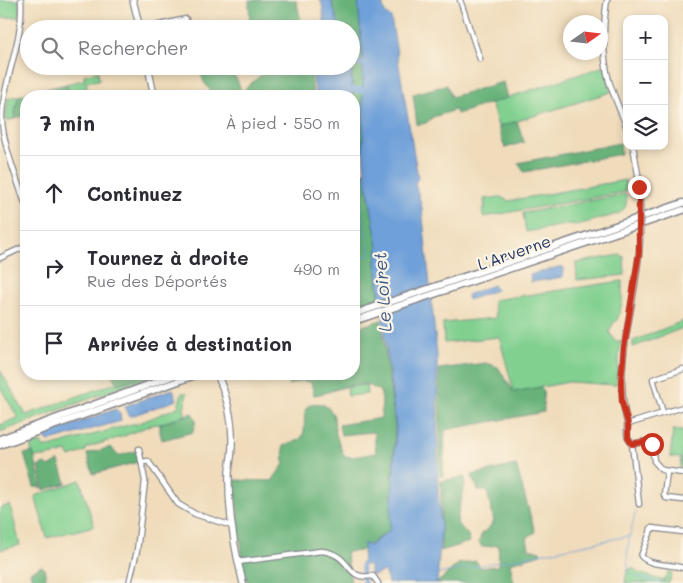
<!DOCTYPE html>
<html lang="fr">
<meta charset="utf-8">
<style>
body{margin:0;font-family:Mali,sans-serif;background:#f2f2f3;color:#2b2b33}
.controls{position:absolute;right:15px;top:15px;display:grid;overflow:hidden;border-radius:10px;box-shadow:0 2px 8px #0003}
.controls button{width:45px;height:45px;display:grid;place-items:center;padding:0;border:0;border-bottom:1px solid #e1e1e2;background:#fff;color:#2b2b33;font:25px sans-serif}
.compass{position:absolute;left:563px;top:15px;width:45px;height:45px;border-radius:50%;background:#fff;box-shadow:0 2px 8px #0003;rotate:76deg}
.stop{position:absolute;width:15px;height:15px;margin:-11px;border:4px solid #c8321e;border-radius:50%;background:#fff}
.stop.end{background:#c8321e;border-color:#fff;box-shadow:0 1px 5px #0008}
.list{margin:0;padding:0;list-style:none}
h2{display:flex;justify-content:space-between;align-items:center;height:65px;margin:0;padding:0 20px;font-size:21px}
h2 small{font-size:16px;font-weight:400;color:#7c7c81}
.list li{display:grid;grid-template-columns:32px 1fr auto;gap:15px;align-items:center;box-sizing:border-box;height:75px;padding:0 20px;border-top:1px solid #e1e1e2}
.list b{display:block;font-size:19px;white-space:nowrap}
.list p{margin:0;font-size:16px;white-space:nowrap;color:#7c7c81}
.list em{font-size:16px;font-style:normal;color:#7c7c81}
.icon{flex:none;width:28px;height:28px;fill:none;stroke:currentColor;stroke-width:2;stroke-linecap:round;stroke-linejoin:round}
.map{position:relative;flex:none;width:683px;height:583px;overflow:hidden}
.search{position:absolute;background:#fff;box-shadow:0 2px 8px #0003;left:20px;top:20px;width:340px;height:55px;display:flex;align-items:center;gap:12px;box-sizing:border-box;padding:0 18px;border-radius:28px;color:#7c7c81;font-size:19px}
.panel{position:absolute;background:#fff;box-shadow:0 2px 8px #0003;left:20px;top:90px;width:340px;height:290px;border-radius:20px}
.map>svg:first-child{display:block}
.green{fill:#81d090;stroke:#4e8077}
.forest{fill:#68b27a;stroke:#42706c}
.water{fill:#6fa0d9;stroke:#45689c}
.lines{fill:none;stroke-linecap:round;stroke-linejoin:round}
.stream{stroke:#6fa0d9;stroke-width:1}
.canal{stroke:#6fa0d9;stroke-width:4}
.river{stroke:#6fa0d9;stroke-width:6}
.minor-casing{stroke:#86868c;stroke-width:7}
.major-casing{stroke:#86868c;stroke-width:8}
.highway-casing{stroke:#86868c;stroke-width:9}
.minor{stroke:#fff;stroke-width:4.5}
.major{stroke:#fff;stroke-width:5.5}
.highway{stroke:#fff;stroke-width:6}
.minor-bridge-casing{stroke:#86868c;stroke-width:7;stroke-linecap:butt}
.minor-bridge{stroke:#fff;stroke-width:4.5}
.route{stroke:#c8321e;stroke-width:6}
.labels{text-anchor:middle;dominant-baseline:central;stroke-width:4.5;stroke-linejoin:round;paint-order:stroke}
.street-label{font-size:16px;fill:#1b2f5e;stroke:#fcf5e5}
.water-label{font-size:18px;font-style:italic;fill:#385789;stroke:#fcf5e5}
</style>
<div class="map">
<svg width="683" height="583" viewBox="0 0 683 583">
<rect width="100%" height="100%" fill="#fcf5e5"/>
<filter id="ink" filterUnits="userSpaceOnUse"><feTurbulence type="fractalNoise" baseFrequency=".02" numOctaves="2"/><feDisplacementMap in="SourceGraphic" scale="10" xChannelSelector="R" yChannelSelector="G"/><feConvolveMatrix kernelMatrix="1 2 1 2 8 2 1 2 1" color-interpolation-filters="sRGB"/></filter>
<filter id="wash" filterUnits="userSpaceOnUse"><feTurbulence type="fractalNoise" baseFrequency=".0096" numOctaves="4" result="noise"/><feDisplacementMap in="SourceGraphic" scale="20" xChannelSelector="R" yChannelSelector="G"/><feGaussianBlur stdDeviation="1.12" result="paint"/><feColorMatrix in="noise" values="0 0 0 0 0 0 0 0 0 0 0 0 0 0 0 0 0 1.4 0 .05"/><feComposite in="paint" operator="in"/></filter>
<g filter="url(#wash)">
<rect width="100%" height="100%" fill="#f0dcbb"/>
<path class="green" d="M0,0h19v17l-19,1z
M605,66l6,26 -113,35 -7,-24z
M98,71l1,9 -13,2 3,14h-18l-5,-12 18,-4v-5z
M18,96l-4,23 -9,2 3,-23z
M625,180v12l-142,25 -1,-8h3l-1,-10 17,-2 7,4z
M626,194c1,10 1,14 -8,20l-41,11 -6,-1 -45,8 -3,-19z
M620,255l4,2 1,18 -48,5 -1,-17z
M622,281v22l-5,18 -3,1 -5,10 7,10 5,-2 -5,45 -47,-3 -55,10 -15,-55 -55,6 -1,-20 53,-5 -3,-18z
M683,321v7l-50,19v-6z
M0,370l26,45c32,-11 63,-24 96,-34 12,-3 22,-7 34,-7l-156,58v-7l18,-7 -18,-31z
M366,385l1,9 -19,2 -1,-9z
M182,393h5l-3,16 2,6 -26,9 -9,1 -27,11 -38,12v3l-16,6 -3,-5 -22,5h-11l-3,-8v-3l10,-4 2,5h6l83,-23h5l41,-17z
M673,430l10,1v37l-3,-1 1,-9 -11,-1z
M80,480l14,46 -47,12 -12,-42z
M10,505l10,40 -20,5v-42z
M633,568l6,5 25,8 5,-10 3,1 -3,11h-44l2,-13z"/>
<path class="forest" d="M249,0h47l7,29h-53z
M331,0h27l5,63v88l-9,1 -3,-123h-11z
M198,66h22l2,7 5,2 5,-1c6,5 10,15 8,22h-26l-10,-14z
M264,66h46l3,30h-72c4,-10 16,-16 23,-24z
M503,82l4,16 -50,16 -2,-4 -22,7 -7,6 -9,2 -4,-31 34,-9 4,12z
M66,84l5,12h-45v19l-12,4 4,-23z
M517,121l7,21 -19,6 -7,-21z
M620,143l1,11 -97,18 -6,-9z
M365,173l13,74 -2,16 3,36 -25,7v-132z
M381,320l14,105 -4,104 -31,22 -14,1 5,31h-103l-4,-13 -10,-90 38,1 12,-17 -1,-18c5,-2 14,-4 18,-8 9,-10 -6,-39 20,-34 6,2 9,5 12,10 2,5 1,10 2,16 2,9 5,17 9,26l8,1 24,-4 -2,-21 -33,3 -2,-10 42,-7 1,-18 -2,-9c-5,-2 -10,-6 -15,-7 -17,-1 -34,9 -51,11l-3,-13 -10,-1 -12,4 -9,-9v-2h74v-45z
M486,363l12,4 16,25 26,-5 3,4 1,21 -99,18 -2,46h-3l-1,-107z
M111,374h39l-32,10z
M192,413l4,7 -3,12 -31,8 -2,-8v-8z
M111,447l7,9 18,-5 2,11 -45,12 -6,-20z
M33,452l9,36 -8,-1 -10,-33z
M59,461l7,22 -22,7 -5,-24 7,-2 3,3z
M516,465l19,67 -8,6 2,11 11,2 1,3 -31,9 4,20h-77l21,-19 18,-3 5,7 17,-2 1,-21 -17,2 -3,-5 3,-9 6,-4 6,-8 -7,-30 -9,-1 -2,-6 -2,-1 -2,-8z
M465,477c0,17 -7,29 -8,46l11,12 1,7 -28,9v-70z
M41,566l3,2 3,15h-14l-3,-11z"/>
<path class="water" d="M319,0h12l9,29h-15l-3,-26z
M358,0h23l4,13 6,5 27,160 -3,5 7,25 15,147 1,140 3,31 -4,57h-50l1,-2 -4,-10 -10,4 -4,-1v-9h-8l2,-22 5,3 21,-16 6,-102 -20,-166 2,-15 -13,-74 -2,-22v-89z
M318,66h33l1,30h-36l-3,-19z
M559,267h4l1,2 -1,8 -32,5 -1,-7z
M493,285l3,5 -28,10 -1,-5z
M173,389l4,11 -46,16h-2l-4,-10z
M116,409l4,5 1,7 -71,20 -5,-2 -1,-2 1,-2z"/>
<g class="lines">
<path class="stream" d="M354,165l16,91 -16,2
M438,574l191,-38
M632,575c-11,-13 0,-49 4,-64
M635,576l26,7"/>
<path class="canal" d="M362,564l1,15 2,4"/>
<path class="river" d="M351,64l19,-1
M346,88l1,2h23"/>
</g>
</g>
<g filter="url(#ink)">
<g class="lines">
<g class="minor-casing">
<path id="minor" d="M21,0c3,38 -16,75 -19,113 -2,25 16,69 24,93
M460,0l20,59
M607,0c-4,26 -5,55 2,81 5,16 12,31 18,47
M142,29l44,-10
M633,146l5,28 2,32
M0,258l26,-12
M663,413l-10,-34 30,-10
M628,424l55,-17
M632,444l16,-3 4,3 2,17 8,9 21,3
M143,462l5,-1 30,43 17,10 37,12
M667,472l-3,23 2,3 17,2
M639,504l-7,-60c-1,-2 -3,-4 -4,-6 -2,-5 0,-11 -1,-16 -16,-62 12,-123 13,-186
M683,532l-32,-4 -1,5 -9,23c10,11 29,7 42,12
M238,562l83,-11c26,2 26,22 39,25 4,1 9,0 13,0l5,7
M129,583l8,-32 8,-70 -6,-32"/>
</g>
<g class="major-casing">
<path id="major" d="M133,0l7,29
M148,66l6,30
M217,374c10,22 16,47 15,71 0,9 -2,18 -3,27 -1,36 5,76 14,111"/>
</g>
<g class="highway-casing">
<path id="highway" d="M354,314l329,-111
M354,321l329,-111
M0,439l178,-65
M0,445l198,-71"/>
</g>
<use href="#minor" class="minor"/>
<use href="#major" class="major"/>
<use href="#highway" class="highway"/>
<g class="minor-bridge-casing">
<path id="minor-bridge" d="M640,206v30"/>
</g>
<use href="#minor-bridge" class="minor-bridge"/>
</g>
</g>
<g class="lines" filter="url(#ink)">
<path class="route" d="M639,187v66l-15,95 -3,34 1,20 6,22v14l4,6 16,-3 4,3"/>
</g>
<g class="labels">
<g class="street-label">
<text transform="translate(514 252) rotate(-19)">L'Arverne</text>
</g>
<g class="water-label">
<text transform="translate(382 292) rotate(-94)">Le Loiret</text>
</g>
</g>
</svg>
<div class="controls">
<button>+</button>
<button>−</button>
<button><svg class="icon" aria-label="layers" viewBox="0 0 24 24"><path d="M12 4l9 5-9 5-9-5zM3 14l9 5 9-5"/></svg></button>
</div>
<svg class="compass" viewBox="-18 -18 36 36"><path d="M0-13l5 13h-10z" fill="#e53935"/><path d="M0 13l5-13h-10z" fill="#7c7c81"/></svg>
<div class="stop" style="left:652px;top:444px"></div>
<div class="stop end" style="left:639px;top:187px"></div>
<div class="search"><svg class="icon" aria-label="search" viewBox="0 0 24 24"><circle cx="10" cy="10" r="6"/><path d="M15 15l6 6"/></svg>Rechercher</div>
<section class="panel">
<h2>7 min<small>À pied · 550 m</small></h2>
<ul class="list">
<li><svg class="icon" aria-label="ahead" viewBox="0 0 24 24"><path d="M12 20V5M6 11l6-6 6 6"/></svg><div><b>Continuez</b></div><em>60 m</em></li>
<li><svg class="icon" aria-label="right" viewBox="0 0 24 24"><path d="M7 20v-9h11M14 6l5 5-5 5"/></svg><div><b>Tournez à droite</b><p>Rue des Déportés</p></div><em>490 m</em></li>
<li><svg class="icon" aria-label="arrive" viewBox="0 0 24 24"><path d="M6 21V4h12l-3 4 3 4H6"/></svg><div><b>Arrivée à destination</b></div></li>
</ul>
</section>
</div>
